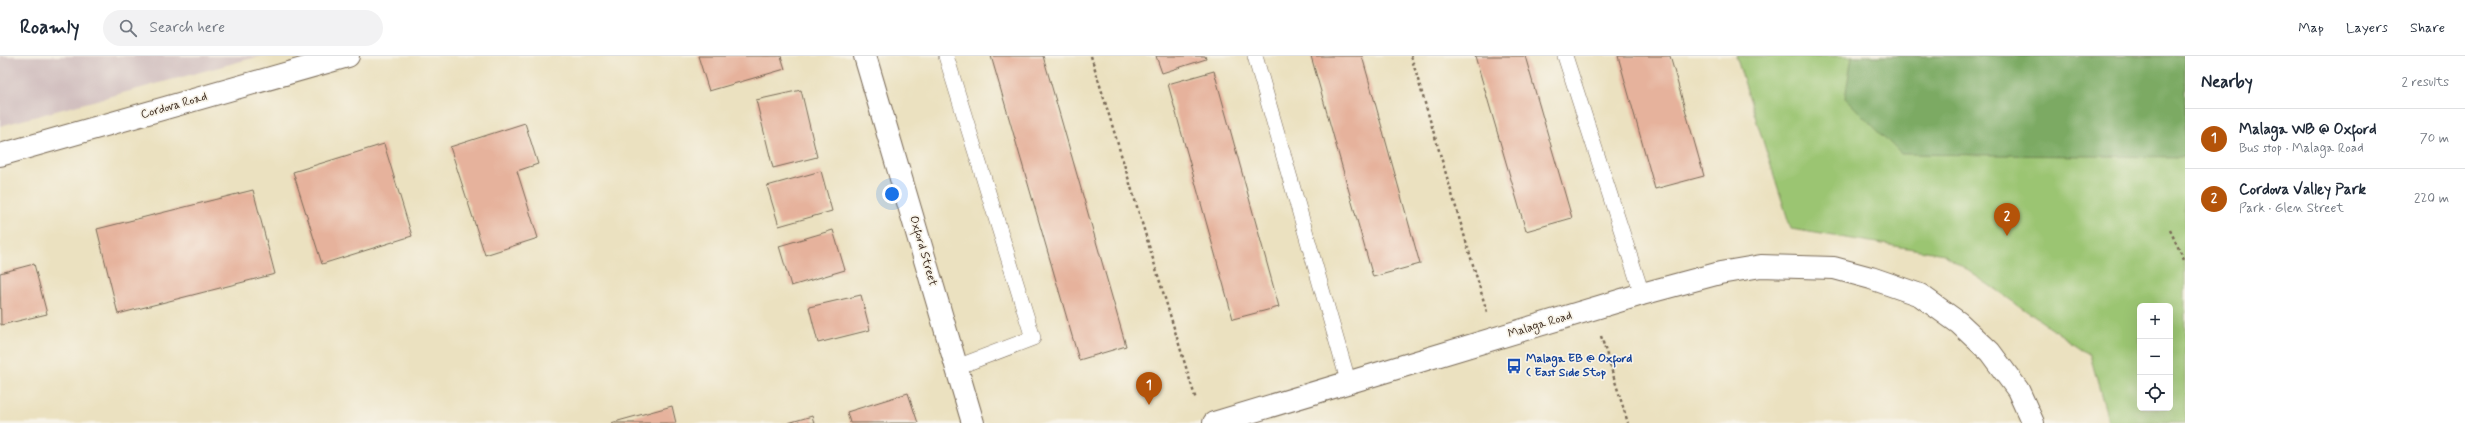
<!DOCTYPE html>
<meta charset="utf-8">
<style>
body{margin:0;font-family:Mynerve,sans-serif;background:#f2f2f3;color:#1f2937}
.controls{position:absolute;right:12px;bottom:12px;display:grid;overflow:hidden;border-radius:6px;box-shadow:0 4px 16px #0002}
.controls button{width:36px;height:36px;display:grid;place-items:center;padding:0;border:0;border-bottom:1px solid #e0e1e3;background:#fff;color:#1f2937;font:20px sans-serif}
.you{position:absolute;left:892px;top:138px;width:14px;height:14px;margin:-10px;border:3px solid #fff;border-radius:50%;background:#1a73e8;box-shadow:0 0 0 6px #1a73e833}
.badge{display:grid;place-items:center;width:26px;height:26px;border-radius:50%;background:#b45309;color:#fff;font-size:13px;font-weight:700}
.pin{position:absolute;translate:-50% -33px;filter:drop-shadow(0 1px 2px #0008)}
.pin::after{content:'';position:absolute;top:21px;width:14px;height:12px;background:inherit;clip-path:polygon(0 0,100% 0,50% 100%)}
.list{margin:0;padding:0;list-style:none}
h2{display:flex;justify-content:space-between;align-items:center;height:52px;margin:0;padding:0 16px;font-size:17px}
h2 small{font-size:13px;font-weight:400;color:#747a83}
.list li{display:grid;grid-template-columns:26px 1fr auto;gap:12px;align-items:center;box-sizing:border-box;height:60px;padding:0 16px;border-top:1px solid #e0e1e3}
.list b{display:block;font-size:15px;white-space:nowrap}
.list p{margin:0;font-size:13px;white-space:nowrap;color:#747a83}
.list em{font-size:13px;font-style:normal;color:#747a83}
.icon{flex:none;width:22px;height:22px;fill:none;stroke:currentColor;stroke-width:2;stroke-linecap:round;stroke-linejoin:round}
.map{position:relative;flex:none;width:2185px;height:367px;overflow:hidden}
header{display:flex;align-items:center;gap:24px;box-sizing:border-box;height:56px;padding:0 20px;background:#fff;border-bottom:1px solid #e0e1e3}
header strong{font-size:19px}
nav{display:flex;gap:22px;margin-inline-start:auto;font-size:14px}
.search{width:280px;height:36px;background:#f2f2f3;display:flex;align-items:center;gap:10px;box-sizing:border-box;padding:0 14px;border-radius:22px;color:#747a83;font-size:15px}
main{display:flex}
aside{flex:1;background:#fff}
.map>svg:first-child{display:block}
.industrial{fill:#d1bfbf}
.green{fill:#9bc572;stroke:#6b7848;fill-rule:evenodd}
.forest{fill:#7caa64;stroke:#5c6a41}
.building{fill:#e6b29c}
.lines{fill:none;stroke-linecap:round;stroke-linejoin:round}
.service-casing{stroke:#796a57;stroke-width:16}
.minor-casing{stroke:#796a57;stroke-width:24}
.tertiary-casing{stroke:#796a57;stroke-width:24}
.path{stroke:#796a57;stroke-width:2.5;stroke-dasharray:3 3;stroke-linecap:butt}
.service{stroke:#fff;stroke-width:15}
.minor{stroke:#fff;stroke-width:22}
.tertiary{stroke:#fff;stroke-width:22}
.labels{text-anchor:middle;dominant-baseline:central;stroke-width:3.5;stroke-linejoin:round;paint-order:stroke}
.street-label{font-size:12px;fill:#3b2a1e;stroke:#f7f3e8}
.transit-label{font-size:12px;font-weight:bold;fill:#164399;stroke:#f7f3e8;text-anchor:start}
</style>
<header>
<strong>Roamly</strong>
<div class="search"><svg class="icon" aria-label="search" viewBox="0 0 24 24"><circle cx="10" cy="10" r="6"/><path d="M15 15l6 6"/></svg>Search here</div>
<nav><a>Map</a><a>Layers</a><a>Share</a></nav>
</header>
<main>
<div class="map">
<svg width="2185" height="367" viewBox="0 0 2185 367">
<rect width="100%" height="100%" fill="#f7f3e8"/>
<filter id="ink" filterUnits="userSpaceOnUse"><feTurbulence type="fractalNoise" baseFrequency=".025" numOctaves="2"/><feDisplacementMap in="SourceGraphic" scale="8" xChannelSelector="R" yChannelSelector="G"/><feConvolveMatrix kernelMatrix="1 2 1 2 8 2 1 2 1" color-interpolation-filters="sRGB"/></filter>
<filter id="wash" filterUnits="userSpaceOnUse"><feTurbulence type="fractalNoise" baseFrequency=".012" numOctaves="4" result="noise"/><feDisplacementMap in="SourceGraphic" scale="16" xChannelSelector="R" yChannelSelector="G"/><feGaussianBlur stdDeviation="0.9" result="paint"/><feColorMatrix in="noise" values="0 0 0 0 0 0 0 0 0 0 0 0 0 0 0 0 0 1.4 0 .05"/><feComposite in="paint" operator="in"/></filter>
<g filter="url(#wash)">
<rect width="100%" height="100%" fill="#ebe1c0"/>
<path class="industrial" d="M0,0h260l-260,70z"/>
<path class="green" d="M1736,0h449v367h-76l-19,-68 -146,-101 -153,-25zM2140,250h30v102h-30z"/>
<path class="forest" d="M1852,0h333v101l-284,-3 -56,-56z"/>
<g id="blocks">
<path class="building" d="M698,0h83l4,13 -76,22z
M991,0h52l83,290 -47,14z
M1156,0h49l1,3 -44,14z
M1311,0h51l58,208 -47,13z
M1475,0h50l47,162 -46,13z
M1618,0h52l34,120 -49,13z
M1214,15l65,236 -46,12 -65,-235z
M801,34l16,67 -44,11 -17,-68z
M525,67l13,41 -21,7 21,67 -53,17 -35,-108z
M384,88l28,92 -90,28 -29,-92z
M821,115l11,40 -53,15 -12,-40z
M253,134l22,84 -157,40 -21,-85z
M833,174l12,40 -54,16 -12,-40z
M34,208l13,50 -46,11 -1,-52z
M861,239l9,35 -52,13 -9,-36z
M908,337l10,30h-68l-3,-11z
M672,350l4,17h-65z
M812,360l2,7h-26z"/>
</g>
</g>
<g filter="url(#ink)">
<use href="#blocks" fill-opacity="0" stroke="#796a57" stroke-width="1"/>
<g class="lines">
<g class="service-casing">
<path id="service" d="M946,0l87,282 -76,29
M1255,0l94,328
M1565,0l77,238"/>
</g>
<g class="minor-casing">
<path id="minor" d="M865,0l108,367
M0,99l348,-99"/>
</g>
<g class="tertiary-casing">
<path id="tertiary" d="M1214,367l428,-129 78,-21 41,-7 73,2 37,10 49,17 39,28 31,29 28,38 15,33"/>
</g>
<path class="path" d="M1091,0l105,344
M1411,0l76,256
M2170,174l15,32
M1601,280l27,87"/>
<use href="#service" class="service"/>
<use href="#minor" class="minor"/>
<use href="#tertiary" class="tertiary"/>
</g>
</g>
<defs>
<g id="bus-bare" transform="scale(1.2)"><path d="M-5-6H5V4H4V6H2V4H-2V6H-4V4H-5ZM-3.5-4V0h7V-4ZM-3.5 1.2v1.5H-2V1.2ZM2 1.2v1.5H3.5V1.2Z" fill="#1a4fb4" stroke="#f7f3e8" stroke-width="2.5" paint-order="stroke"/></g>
</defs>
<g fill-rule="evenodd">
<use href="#bus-bare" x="1514" y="310"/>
</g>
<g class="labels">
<g class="street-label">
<text transform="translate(174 50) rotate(-16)">Cordova Road</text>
<text transform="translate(923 195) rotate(74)">Oxford Street</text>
<text transform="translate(1540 269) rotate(-17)">Malaga Road</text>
</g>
<g class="transit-label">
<text x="1526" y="303">Malaga EB @ Oxford<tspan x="1526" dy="14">( East Side Stop</tspan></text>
</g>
</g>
</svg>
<div class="controls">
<button>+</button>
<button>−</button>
<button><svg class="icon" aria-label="locate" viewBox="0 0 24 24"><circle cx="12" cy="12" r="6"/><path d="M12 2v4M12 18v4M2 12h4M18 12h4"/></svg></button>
</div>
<div class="you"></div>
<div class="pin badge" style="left:1149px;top:349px">1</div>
<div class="pin badge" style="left:2007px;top:180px">2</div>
</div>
<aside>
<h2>Nearby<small>2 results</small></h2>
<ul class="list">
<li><span class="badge">1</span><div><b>Malaga WB @ Oxford</b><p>Bus stop · Malaga Road</p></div><em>70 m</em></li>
<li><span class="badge">2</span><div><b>Cordova Valley Park</b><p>Park · Glen Street</p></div><em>220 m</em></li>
</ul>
</aside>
</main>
